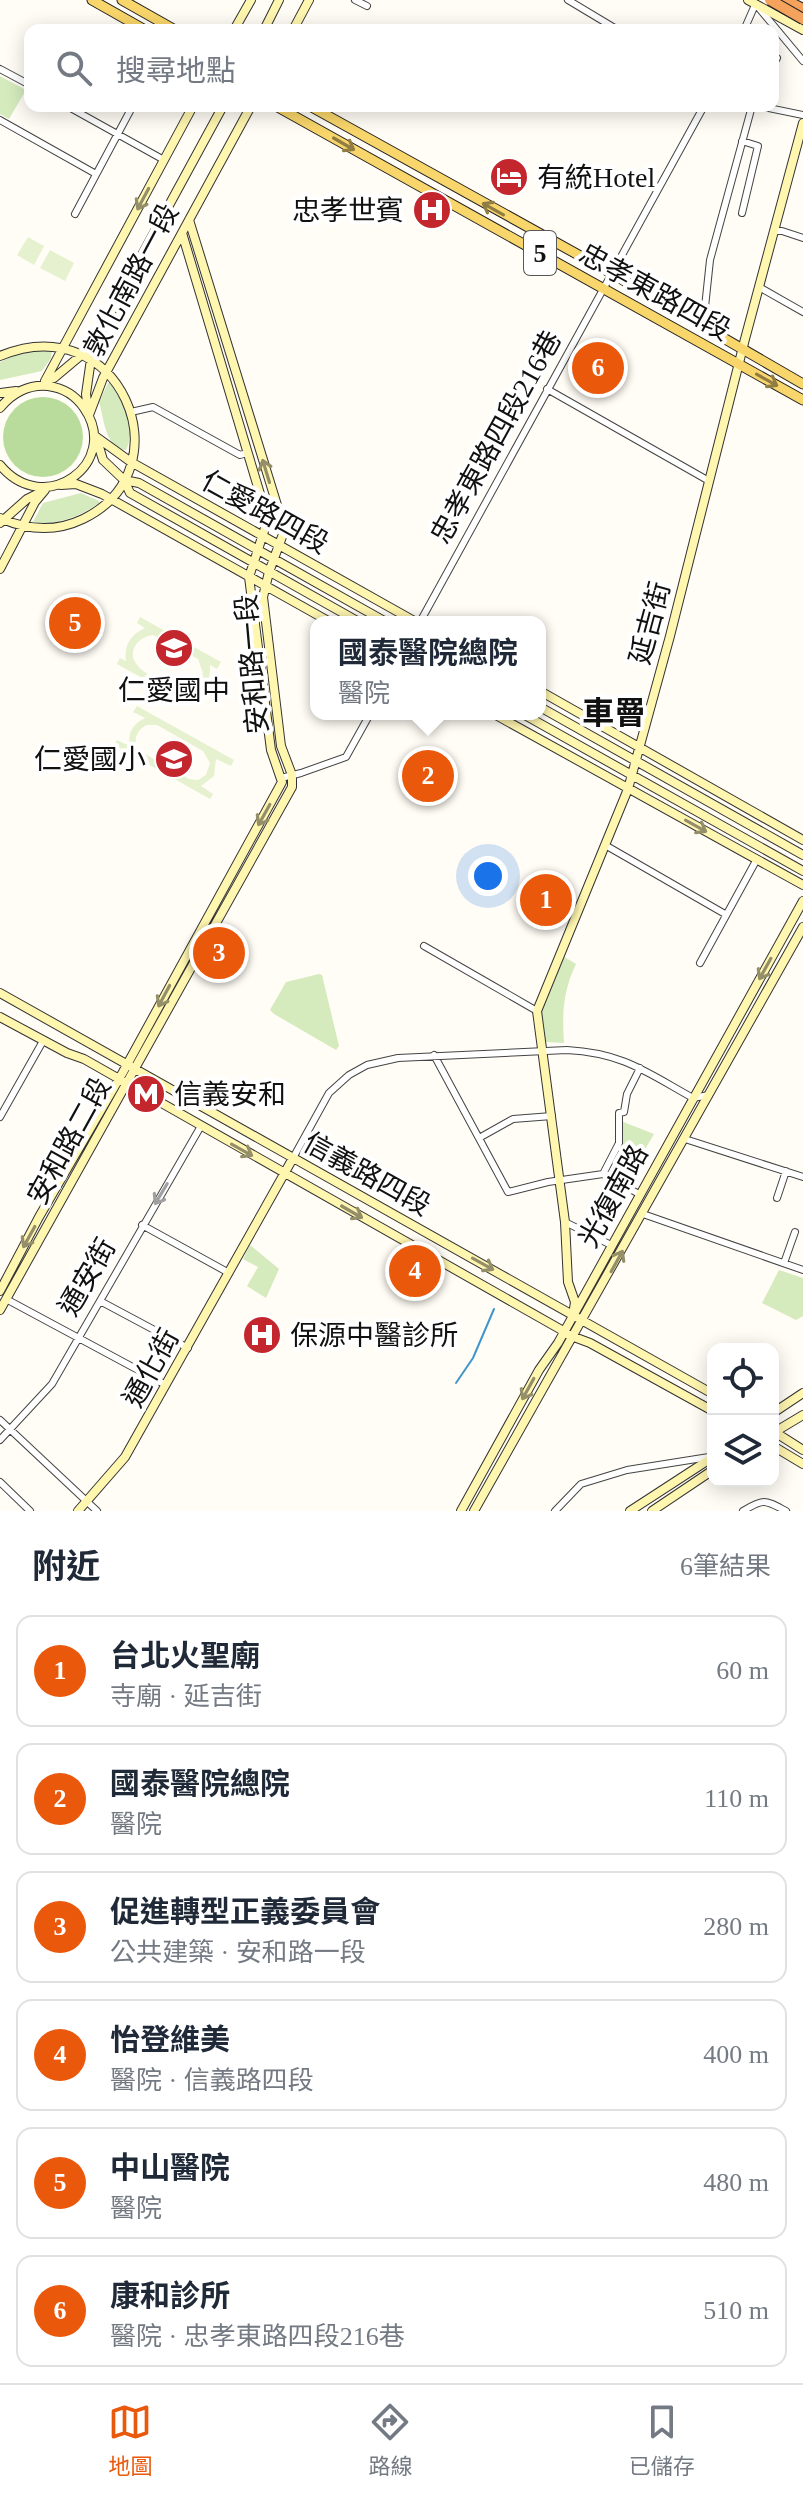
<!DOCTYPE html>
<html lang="zh-TW">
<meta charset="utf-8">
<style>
body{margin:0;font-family:"Times New Roman","Noto Sans TC",serif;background:#f2f2f3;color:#1f2937}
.controls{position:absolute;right:24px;bottom:24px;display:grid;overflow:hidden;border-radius:16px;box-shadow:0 4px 20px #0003}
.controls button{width:72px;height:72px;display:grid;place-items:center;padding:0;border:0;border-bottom:2px solid #e0e1e3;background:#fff;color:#1f2937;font:40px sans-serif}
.you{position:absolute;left:488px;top:876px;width:28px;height:28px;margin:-20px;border:6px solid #fff;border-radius:50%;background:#1a73e8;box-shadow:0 0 0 12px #1a73e833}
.badge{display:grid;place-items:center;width:52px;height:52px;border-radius:50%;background:#ea580c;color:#fff;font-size:26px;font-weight:700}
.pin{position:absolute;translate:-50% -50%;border:4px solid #fff;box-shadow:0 2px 8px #0006}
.popup{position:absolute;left:310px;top:616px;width:236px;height:104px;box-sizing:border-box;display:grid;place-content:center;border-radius:16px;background:#fff;filter:drop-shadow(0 2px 6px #0005);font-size:26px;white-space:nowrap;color:#747a83}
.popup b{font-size:30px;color:#1f2937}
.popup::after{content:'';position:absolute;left:50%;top:100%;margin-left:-16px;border:16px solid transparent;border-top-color:#fff}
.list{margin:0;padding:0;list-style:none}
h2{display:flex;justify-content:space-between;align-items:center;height:104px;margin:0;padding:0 32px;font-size:34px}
h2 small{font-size:26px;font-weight:400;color:#747a83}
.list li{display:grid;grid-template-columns:52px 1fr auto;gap:24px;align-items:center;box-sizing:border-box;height:112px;margin:0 16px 16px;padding:0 16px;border:2px solid #e0e1e3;border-radius:16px}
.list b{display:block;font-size:30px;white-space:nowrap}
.list p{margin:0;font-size:26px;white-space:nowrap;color:#747a83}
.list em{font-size:26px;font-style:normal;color:#747a83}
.icon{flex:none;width:44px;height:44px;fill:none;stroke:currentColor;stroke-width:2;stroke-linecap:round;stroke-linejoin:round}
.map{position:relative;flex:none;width:803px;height:1511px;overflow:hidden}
.search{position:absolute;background:#fff;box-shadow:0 4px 20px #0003;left:24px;right:24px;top:24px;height:88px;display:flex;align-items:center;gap:20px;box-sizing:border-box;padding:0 28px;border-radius:16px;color:#747a83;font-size:30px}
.sheet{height:872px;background:#fff}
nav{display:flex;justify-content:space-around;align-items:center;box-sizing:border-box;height:112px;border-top:2px solid #e0e1e3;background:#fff;font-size:22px;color:#747a83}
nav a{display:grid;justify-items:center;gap:4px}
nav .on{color:#ea580c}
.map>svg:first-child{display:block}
.green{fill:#d5ebbd}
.forest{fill:#b9dc9c}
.pitch{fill:#e6f2cf;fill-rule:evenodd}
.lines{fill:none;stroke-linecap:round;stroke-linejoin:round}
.stream{stroke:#3f96cf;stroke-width:2}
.street-casing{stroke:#444;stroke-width:8}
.secondary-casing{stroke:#333;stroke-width:10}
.primary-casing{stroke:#222;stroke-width:11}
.highway-casing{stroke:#222;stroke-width:12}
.street{stroke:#fff;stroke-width:6}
.secondary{stroke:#fff6b0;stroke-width:8}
.primary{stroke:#f9d66b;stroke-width:9}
.highway{stroke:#f5a25d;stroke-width:10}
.highway-bridge-casing{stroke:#222;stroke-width:12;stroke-linecap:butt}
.highway-bridge{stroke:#f5a25d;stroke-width:10}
.oneway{stroke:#917d42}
.oneway2{stroke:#948f68}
.oneway3{stroke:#a0a0a0}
.labels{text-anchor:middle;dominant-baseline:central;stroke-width:8;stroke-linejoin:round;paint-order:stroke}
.shield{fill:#fff;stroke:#585858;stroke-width:2}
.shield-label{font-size:26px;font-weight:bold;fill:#111}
.poi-label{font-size:28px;fill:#111;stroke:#fff;text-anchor:start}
.street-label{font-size:28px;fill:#111;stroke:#fff}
.quarter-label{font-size:32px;font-weight:bold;fill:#111;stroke:#fff}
</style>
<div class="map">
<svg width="803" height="1511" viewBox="0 0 803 1511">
<rect width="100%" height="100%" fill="#fffdf5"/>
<path class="green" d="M0,76l26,14 -17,29 -9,-5z
M40,350l12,1 -1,7 -9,13 -42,9v-18l15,-7z
M108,383h2c12,18 27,46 16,67 -21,-1 -22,-32 -27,-48z
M81,493l18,8v2c-20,14 -43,23 -66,19l10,-19z
M561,955l15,9c-13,27 -14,49 -12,79l-18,-1 -7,-30z
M319,974l3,1 17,71 -3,4 -62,-36 -4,-4 16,-28z
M621,1121l33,13 -14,24 -17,-5z
M250,1245l29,24 -13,29 -19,-12 11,-19 -15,-8z
M779,1270l24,8v38l-7,4 -34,-17z"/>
<path class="forest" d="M3 437a40 40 0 1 1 80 0a40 40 0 1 1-80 0Z"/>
<path class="pitch" d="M28,237l16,9 -10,19 -17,-10z
M50,250l24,13 -9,18 -25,-13z
M140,617l81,45 -4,7 -7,-4c1,15 -4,26 -18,32l-3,7 -72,-40 3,-6 6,3c-2,-16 4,-26 19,-33l-8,-5zM153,635l45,24 5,14 -6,13c-5,3 -6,4 -12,4 -9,1 -40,-16 -46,-23 -14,-14 -2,-30 14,-32z
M137,706l97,54 -3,6 -15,-7 -2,17 -13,10 12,8 -3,5 -96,-54 3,-5 13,6c-3,-13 3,-22 15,-28l-12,-6zM147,725h10l46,26 7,12 -4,12 -8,5 -9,-1 -49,-28c-8,-10 -4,-21 7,-26z"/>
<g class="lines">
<path class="stream" d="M456,1383l17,-25 21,-49"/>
<g class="street-casing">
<path id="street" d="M355,0l12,6
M568,0l50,30
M758,7l45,54
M744,30l11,-25
M773,65l4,-7
M0,69l30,16
M67,106l97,54
M759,106l44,9
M0,120l96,54
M742,213l16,-67 -16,-5
M75,214l55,-103
M774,231h8l21,7
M759,287l44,25
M703,326l7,-66 42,-154
M547,389l162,92
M131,412l22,-5 87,48 7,-2
M420,622l284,-516
M281,778l20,-5 45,-16 24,-43
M605,845l120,69
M424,946l113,65
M700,963l57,-104
M434,1055l74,137 40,-10 55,-8 36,20
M0,1117l43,-76
M479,1138l34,-19 39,-3
M685,1139l118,38
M293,1158l36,-65 20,-18 18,-10 31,-7 169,-8c56,3 79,22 126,48l16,-3
M603,1174l16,-31v-30l5,-1 3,-18 13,-26
M777,1198l9,-27
M643,1214l160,56
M565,1222l46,23
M142,1225l87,48
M784,1263l11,-31
M6,1299l160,86
M100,1301l88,47
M0,1420l97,91
M0,1440l52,-56 149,-258
M0,1482l30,29
M555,1511l26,-27 46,-14 82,-13
M743,1511c21,-13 22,-11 43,0"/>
</g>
<g class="secondary-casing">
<path id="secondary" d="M748,0l55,30
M234,30l17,-30
M264,30l15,-30
M293,30l16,-30
M0,356c119,-50 188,112 83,163 -27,13 -56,11 -83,-1
M45,381l148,-275
M45,381l9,-3 31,-26
M0,393l16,-2
M0,408c12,-15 29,-24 48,-22 15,2 28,10 36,22 38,55 -40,111 -84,57
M88,410l-2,-16 7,-49 130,-239
M89,415l14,-37 148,-272
M95,436l36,26 285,160
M96,437l7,23 21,20 6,13 229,129
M124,480l15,3 247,139
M61,485l15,-1 26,10 228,128
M0,523l27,-24 16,-8
M0,569l35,-67 10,-12
M540,691l263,149
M540,707l263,148
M494,714l309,171
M523,714l280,157
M0,993l713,401
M0,1017l67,36 17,6 490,278 16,6 123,68
M0,1291l39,-74 84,-145 159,-290 -11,-32 -22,-173 17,-52 -3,-21 -81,-271
M0,1310l292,-523v-12l-11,-29 -18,-149 6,-25 14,-38 -2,-16 -92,-298
M573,1315l2,-13 -7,-20 -3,-60 -28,-211 91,-222 42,-153 75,-297 58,-216
M773,1413l30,-20
M773,1431l30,19
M773,1433l30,-18
M773,1446l30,18
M78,1511l47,-54 168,-299
M461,1511l78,-141 19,-27 245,-442
M474,1511l329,-584
M630,1511l83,-54
M652,1511l61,-41"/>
</g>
<g class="primary-casing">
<path id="primary" d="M92,0l53,30
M122,0l53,30
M276,106l527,294
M310,106l301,167 192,111"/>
</g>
<g class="highway-casing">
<path id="highway" d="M785,0l18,9"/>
</g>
<use href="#street" class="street"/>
<use href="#secondary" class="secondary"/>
<use href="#primary" class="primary"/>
<use href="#highway" class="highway"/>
<g class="highway-bridge-casing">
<path id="highway-bridge" d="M770,0l33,19"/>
</g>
<use href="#highway-bridge" class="highway-bridge"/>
</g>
<defs><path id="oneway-shaft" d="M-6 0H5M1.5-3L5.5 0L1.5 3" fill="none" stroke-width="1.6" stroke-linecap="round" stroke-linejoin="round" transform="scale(2)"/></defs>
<g class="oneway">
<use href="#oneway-shaft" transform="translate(344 144) rotate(30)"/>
<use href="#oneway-shaft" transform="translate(493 209) rotate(-151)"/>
<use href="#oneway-shaft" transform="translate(767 380) rotate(29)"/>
</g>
<g class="oneway2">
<use href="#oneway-shaft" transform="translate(143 199) rotate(118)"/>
<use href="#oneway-shaft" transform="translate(266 471) rotate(-107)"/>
<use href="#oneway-shaft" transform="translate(264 815) rotate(119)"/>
<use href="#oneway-shaft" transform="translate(696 826) rotate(29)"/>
<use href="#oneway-shaft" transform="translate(765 969) rotate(119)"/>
<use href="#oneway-shaft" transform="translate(164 996) rotate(118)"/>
<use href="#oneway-shaft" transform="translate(242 1150) rotate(29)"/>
<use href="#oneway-shaft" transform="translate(352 1212) rotate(30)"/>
<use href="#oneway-shaft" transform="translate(29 1237) rotate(119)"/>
<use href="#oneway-shaft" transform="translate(617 1261) rotate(-61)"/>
<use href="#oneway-shaft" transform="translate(483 1264) rotate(29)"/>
<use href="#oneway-shaft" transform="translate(528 1389) rotate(119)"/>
</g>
<use class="oneway3" href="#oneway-shaft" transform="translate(161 1194) rotate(121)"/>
<defs>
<g id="hotel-disc" transform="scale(2)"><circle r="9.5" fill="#c4262e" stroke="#fff"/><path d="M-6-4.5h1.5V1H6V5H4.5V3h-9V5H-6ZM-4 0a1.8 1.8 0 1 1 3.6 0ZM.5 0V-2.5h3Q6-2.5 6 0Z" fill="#fff"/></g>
<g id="hospital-disc" transform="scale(2)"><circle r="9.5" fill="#c4262e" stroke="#fff"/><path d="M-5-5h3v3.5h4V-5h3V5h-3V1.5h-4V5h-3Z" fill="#fff"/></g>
<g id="school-disc" transform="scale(2)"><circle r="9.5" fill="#c4262e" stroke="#fff"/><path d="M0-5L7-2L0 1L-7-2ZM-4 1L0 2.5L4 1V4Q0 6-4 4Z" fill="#fff"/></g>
<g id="metro-disc" transform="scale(2)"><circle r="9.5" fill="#c4262e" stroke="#fff"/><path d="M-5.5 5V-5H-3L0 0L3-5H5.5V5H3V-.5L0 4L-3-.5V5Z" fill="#fff"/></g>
</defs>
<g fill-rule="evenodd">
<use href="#hotel-disc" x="509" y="177"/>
<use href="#hospital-disc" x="432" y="210"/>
<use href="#school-disc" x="174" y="648"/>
<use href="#school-disc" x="174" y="759"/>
<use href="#metro-disc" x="146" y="1094"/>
<use href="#hospital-disc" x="262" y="1335"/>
</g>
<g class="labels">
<rect class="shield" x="524" y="231" width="32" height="44" rx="6"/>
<g class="shield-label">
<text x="540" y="253">5</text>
</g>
<g class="poi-label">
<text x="537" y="177">有統Hotel</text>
<text x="404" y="210" text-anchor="end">忠孝世賓</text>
<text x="174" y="690" text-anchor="middle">仁愛國中</text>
<text x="146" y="759" text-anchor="end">仁愛國小</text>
<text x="174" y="1094">信義安和</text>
<text x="290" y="1335">保源中醫診所</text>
</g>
<g class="street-label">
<text transform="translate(131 280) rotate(-62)">敦化南路一段</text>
<text transform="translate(655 292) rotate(29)">忠孝東路四段</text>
<text transform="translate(496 437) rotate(-61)">忠孝東路四段216巷</text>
<text transform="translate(265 512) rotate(29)">仁愛路四段</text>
<text transform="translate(650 623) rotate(-75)">延吉街</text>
<text transform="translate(252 664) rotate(-95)">安和路一段</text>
<text transform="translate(69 1141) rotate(-61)">安和路二段</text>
<text transform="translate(367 1174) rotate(29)">信義路四段</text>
<text transform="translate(613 1196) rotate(-61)">光復南路</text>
<text transform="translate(87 1277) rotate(-60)">通安街</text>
<text transform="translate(151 1368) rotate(-61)">通化街</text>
</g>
<g class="quarter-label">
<text x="614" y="713">車罾</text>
</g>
</g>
</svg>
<div class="controls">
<button><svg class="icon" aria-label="locate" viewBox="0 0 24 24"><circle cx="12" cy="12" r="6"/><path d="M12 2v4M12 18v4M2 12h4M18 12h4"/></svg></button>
<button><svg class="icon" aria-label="layers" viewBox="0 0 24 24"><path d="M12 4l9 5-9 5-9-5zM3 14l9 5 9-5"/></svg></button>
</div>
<div class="you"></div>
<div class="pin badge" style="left:546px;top:900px">1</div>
<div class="pin badge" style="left:428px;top:776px">2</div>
<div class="popup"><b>國泰醫院總院</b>醫院</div>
<div class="pin badge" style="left:219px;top:953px">3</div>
<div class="pin badge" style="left:415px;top:1271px">4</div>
<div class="pin badge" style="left:75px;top:623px">5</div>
<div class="pin badge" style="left:598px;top:368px">6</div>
<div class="search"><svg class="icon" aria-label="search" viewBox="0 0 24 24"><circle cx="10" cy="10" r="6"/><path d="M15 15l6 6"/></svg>搜尋地點</div>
</div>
<section class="sheet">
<h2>附近<small>6筆結果</small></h2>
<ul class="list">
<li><span class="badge">1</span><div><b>台北火聖廟</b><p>寺廟 · 延吉街</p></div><em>60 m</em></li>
<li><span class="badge">2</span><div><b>國泰醫院總院</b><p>醫院</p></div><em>110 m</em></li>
<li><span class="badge">3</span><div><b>促進轉型正義委員會</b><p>公共建築 · 安和路一段</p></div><em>280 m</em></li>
<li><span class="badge">4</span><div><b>怡登維美</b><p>醫院 · 信義路四段</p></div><em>400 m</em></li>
<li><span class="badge">5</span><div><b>中山醫院</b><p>醫院</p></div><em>480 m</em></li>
<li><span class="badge">6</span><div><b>康和診所</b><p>醫院 · 忠孝東路四段216巷</p></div><em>510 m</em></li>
</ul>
</section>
<nav>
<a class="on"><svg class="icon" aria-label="map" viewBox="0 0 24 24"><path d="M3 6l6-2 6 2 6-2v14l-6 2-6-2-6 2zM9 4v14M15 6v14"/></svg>地圖</a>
<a><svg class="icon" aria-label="directions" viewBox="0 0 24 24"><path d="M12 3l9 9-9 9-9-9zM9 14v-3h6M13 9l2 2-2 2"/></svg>路線</a>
<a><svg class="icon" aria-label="saved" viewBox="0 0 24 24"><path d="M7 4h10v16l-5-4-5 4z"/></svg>已儲存</a>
</nav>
